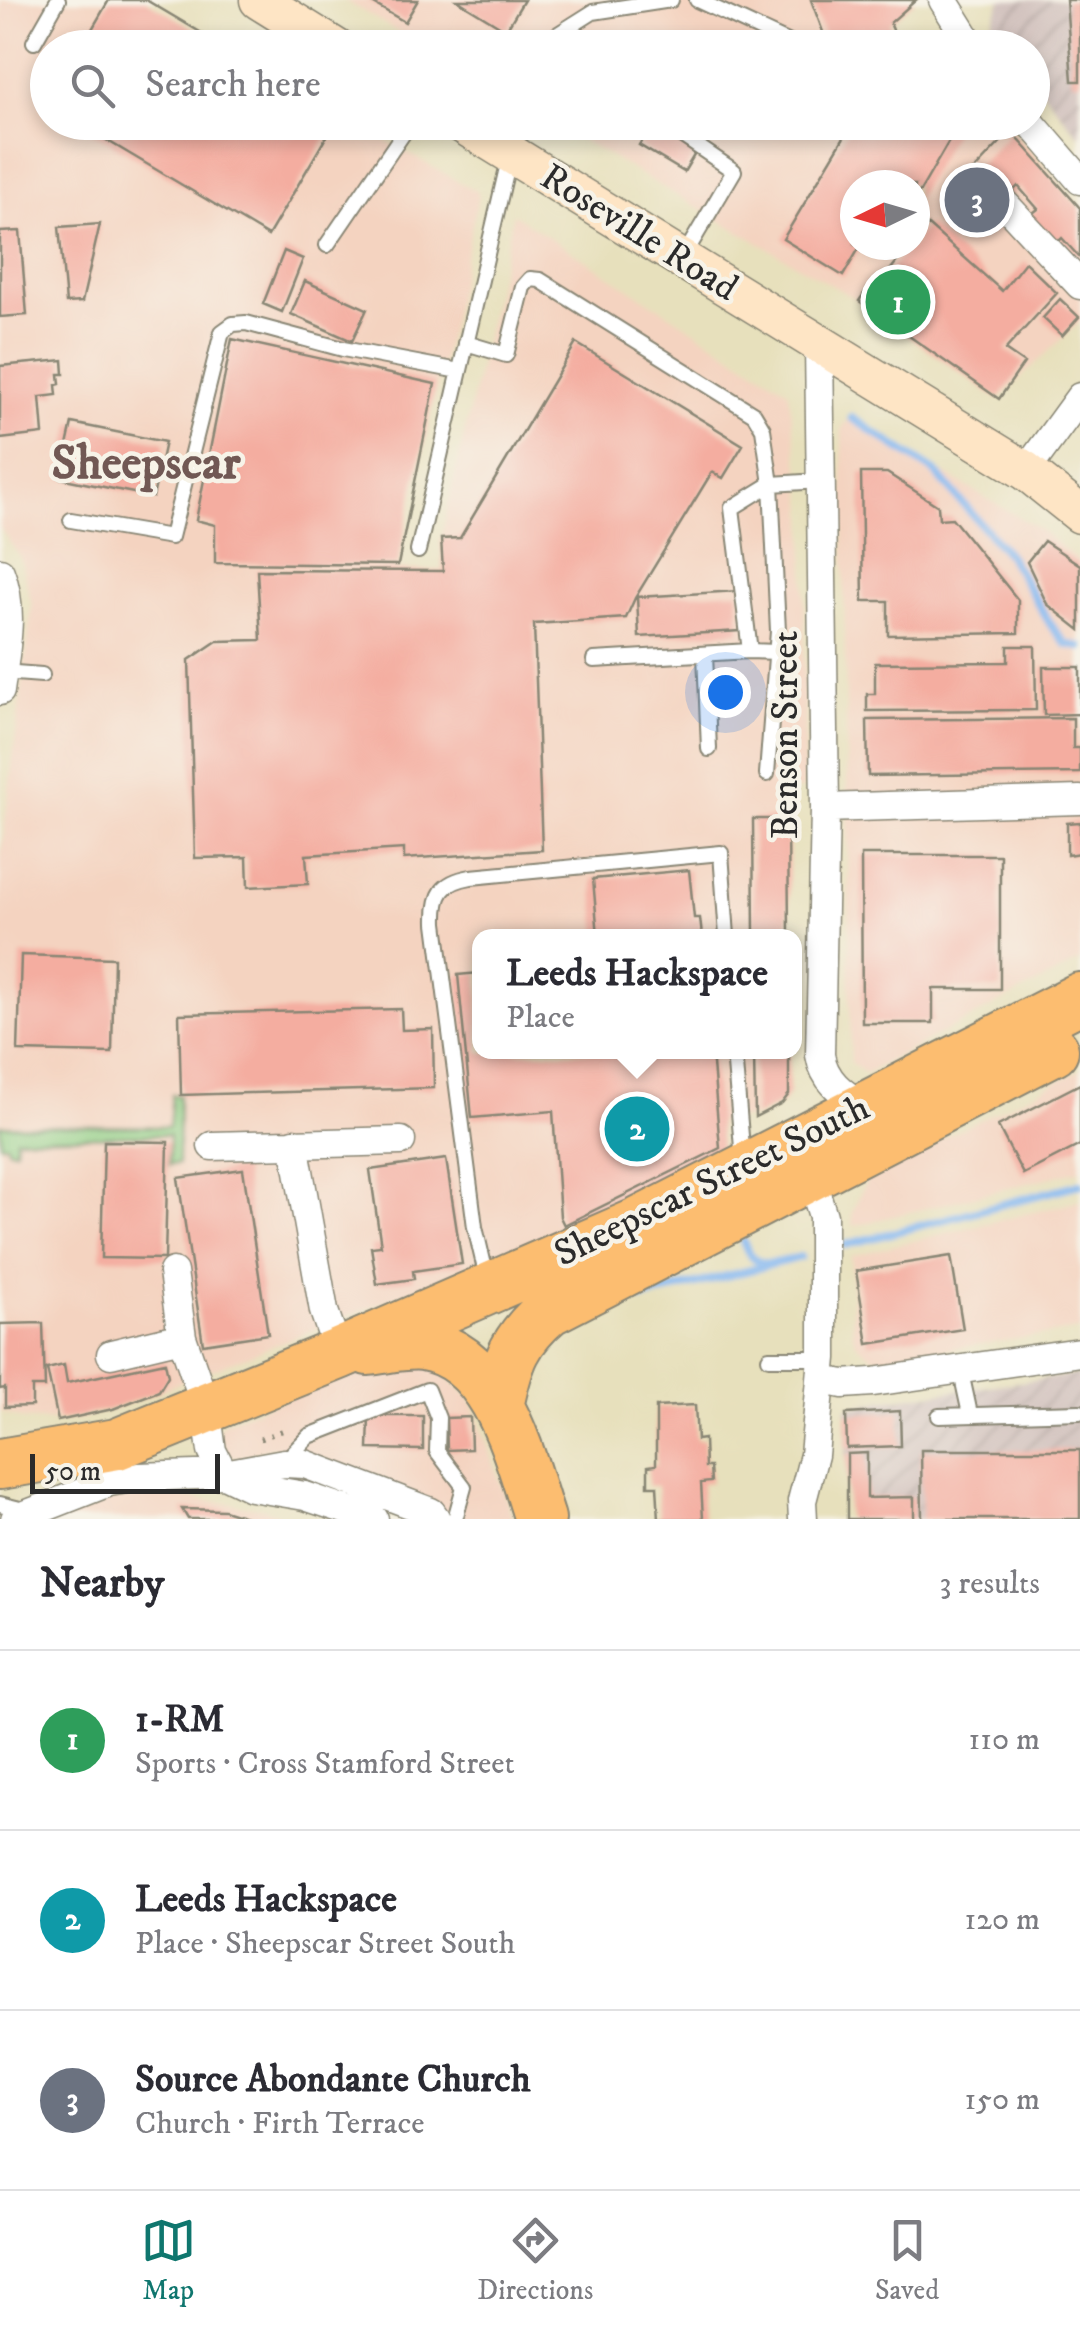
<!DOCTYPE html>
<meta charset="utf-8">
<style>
body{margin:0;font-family:"IM FELL DW Pica",serif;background:#f7f7f7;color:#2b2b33}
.compass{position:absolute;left:840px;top:170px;width:90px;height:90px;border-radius:50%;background:#fff;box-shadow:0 5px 15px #0003;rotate:265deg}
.scale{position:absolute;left:30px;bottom:25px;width:190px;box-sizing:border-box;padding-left:10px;border:5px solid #2b2b2b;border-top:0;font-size:28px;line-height:35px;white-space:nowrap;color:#2b2b2b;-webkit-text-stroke:8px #f7f3e8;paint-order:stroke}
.you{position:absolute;left:725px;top:692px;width:35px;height:35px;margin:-25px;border:8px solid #fff;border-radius:50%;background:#1a73e8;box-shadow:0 0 0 15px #1a73e833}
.badge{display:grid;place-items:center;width:65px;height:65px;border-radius:50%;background:#0f766e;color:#fff;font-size:32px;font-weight:700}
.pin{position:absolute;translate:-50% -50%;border:5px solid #fff;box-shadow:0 2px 10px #0006}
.popup{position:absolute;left:472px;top:929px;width:330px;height:130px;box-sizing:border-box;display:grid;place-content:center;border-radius:20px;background:#fff;filter:drop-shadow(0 2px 8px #0005);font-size:32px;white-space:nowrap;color:#7c7c81}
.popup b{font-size:38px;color:#2b2b33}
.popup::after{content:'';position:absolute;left:50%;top:100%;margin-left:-20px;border:20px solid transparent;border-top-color:#fff}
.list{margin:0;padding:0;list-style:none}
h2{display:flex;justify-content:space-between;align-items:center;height:130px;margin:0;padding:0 40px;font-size:42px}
h2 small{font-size:32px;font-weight:400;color:#7c7c81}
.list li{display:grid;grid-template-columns:65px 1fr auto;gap:30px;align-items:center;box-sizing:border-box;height:180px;padding:0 40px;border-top:2px solid #e1e1e2}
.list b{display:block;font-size:38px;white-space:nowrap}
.list p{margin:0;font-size:32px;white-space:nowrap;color:#7c7c81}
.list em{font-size:32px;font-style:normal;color:#7c7c81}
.icon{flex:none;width:55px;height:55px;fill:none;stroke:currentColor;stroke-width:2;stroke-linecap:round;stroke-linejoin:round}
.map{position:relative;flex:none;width:1080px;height:1519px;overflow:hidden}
.search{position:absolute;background:#fff;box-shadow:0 5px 15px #0003;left:30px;right:30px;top:30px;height:110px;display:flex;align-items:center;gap:25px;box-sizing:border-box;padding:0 35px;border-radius:55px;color:#7c7c81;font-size:38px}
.sheet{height:670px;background:#fff}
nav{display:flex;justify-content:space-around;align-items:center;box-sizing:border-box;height:140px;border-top:2px solid #e1e1e2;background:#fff;font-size:28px;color:#7c7c81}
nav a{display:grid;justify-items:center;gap:5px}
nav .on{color:#0f766e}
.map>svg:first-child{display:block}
.built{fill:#f4d3c0;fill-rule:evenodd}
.industrial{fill:url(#industrial-furrows)}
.grass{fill:#90ce84;stroke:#5e7c58;stroke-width:2.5}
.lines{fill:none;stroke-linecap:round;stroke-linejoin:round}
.stream{stroke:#83b7f1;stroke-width:8}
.building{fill:#f4ada0}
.lane-casing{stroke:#898674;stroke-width:18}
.street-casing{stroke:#898674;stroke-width:31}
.secondary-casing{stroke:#898674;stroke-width:41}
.highway-casing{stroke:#898674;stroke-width:54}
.path{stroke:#898674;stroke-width:5;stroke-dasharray:2.5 8;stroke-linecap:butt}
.lane{stroke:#fff;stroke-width:14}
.street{stroke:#fff;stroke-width:28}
.secondary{stroke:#fee5c5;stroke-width:38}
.highway{stroke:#fcbd6f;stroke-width:50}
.labels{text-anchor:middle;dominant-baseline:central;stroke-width:9;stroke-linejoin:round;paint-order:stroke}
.street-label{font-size:38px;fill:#2b2b2b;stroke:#f7f3e8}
.district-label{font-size:48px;font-weight:bold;fill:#715854;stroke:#f7f3e8}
</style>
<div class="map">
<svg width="1080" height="1519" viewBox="0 0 1080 1519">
<defs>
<pattern id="industrial-furrows" width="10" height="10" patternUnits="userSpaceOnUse" patternTransform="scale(2.5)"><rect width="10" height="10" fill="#d0c0bc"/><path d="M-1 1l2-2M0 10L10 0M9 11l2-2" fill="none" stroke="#b3a5a2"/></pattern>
</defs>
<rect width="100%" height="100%" fill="#f7f3e8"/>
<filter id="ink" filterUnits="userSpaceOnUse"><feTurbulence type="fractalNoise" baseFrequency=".01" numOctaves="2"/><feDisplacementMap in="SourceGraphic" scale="20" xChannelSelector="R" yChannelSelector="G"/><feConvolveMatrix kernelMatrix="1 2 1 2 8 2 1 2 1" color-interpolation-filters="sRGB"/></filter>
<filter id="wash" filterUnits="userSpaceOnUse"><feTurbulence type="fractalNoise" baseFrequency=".0048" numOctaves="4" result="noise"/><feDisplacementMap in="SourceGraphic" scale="40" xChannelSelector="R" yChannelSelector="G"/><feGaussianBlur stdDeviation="2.25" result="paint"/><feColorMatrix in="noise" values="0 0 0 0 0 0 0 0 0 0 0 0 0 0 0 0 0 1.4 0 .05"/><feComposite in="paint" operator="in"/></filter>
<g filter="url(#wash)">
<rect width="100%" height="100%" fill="#e7e0bc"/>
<path class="built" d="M0,0h146l81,47 -179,1v74l306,1 125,70 -82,378h46l-2,-32 72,-325 275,176 17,119 -1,280 -16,2 1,145h-309v116h309l-3,47 -31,18 -37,5 2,26 -186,94 -375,149 -76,27 -25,3 -37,-2 -21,-8v-549l32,-257 -12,-48 -20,-29z
M344,0h467l19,47h-406z
M552,123h452l76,85v113l-81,78 -140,-98zM855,185h60v60h-60z
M849,418l190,111 41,33v399l-214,112 -15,-9 -9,-636z
M1080,1070v100l-227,56 -1,-13 17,-38z
M1080,1201v129l-197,28 -10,-1 -16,-13 -4,-9 -2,-79z
M424,1355l47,44 42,120h-63l-69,-37 -109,-35 -33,11 -12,-3 -9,-24 5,-8 157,-62z
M162,1494l103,15 23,10h-247l65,-20z"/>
<path class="industrial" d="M1001,0h79v137l-47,-57 -1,-32 -26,-1 -16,-19z
M1080,1374v145h-233l-1,-111 37,-8z"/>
<path class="grass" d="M172,1095h7l-1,69 -9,1v-30l-153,3 -1,12 -7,-1 -1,-5h-6l-1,-19 169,2z"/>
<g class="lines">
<path class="stream" d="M852,418l83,54 74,84 43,71 14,17 14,3
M743,1241c12,32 30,23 57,16
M845,1245l235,-61
M641,1298l132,-34"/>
</g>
<g id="blocks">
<path class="building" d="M109,0h37l81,48h-146z
M367,0h51l-13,22z
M457,0h67l-18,30z
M811,0h105l-26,23 11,25h-72z
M1066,0h14v81h-8z
M76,122h259l-67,114z
M653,122h65l-2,5 -4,-2 -28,47 -45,-27z
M853,122h107l-45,78v-15h-60v60h6l-18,31 -60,-37z
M1011,131l69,77v50l-18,-20 -7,7 -26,-29 9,-7 -20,-23 -44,46 -28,-32z
M100,224l-18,78 -16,1 -7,-76z
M928,225l74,66 23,-29 32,31 -52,57 19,13 -25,36 -140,-98 8,-12 5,4 38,-48h5v-6z
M20,231l7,84 -27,2v-85z
M284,251l19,8 -21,53 -19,-8z
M305,281l62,28 -15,32 -61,-27z
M1060,299l19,18 -17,19 -19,-18z
M232,339l203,45 -37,181 -183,-2v-38l-19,-5z
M576,343l167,102 -20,33 -11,-6 -77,126 -9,20 -92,6 8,226 -138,9v-10l-98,6 2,29 -60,3 -1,-30 -52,1 -6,-198 28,-19 44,-1 -4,-70 186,1 -2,-32 19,-1z
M63,360l1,14h-5l1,10 -4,1 1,10 -17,2 3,37 -43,5v-73z
M72,423l93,19 -12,55 -93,-19z
M861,473h26l51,33 1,13 13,-1 66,82v33l-130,2v-34h-25z
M1044,541l36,24v65l-33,-26 -20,-42z
M738,591l2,40 -101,6 -2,-40z
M1008,646h27l1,64 -169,1v-17h8v-31l133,-1z
M1043,667h37v47l-36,1z
M1073,718v30h7v25l-212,3 -1,-56z
M753,819h35l1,117h-35z
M1080,822v31l-13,2v-32z
M861,855h139v134h-67v34h-71z
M689,870l5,48h6l2,18h-104l-5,-57z
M21,955l93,3 -2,95 -94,-2z
M479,973v79h233l8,96 -156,77 -4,-8 -7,-106 -81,7 -14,-143z
M401,1009l1,21 31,-1 1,59 -253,7 -2,-81z
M754,1052h35v42l-7,9 -27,14z
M1080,1084v61l-57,29 -25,-48z
M104,1141l64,1 -3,117 -64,-1z
M446,1159l16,105 -49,7 1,8 -37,5 -6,-37 10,-1 -11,-76z
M243,1169l25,165 -65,10 -25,-166z
M951,1256l12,73 -95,15 -12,-73z
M43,1323l2,64h-13v19l-27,1v-19l-5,1v-65z
M165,1362l3,14 -9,15 -46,18 -55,12 -11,-52 17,-4 3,18z
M695,1405l2,35 7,-1 1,28h5l1,15 -10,1 2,36h-44l-2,-33h-9v-20l8,-1v-58z
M900,1411l1,35 -54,2 -1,-34z
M369,1416h54v34l-55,-1z
M470,1417l1,32 -24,1 -1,-32z
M921,1450h159v69h-158z
M867,1453v45l47,-1v22h-67v-65z
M182,1509l42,1 28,9h-64z"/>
</g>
</g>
<g filter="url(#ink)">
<use href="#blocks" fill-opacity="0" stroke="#898674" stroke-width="2.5"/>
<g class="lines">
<g class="lane-casing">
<path id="lane" d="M697,0l99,46
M34,42l24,-42
M536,48l57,-36 78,-12
M662,122l72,49 -52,88
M499,142l50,-20
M327,245l84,-123
M466,343l40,12 17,-68 7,-8 10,1 214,134 9,15 8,55 -39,24 18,143 26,1
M71,520l100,17 51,-205 11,-8 13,-1 97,26 116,22
M418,551l92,-396
M705,654l4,95
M594,660l156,-9
M2,672l40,3
M767,774l11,-143 -7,-147 50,-3
M734,1052l9,108
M487,1278l-12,-51 -39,-304c-1,-29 6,-41 35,-46l250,-24 6,83
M769,1358h54
M960,1368l10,46
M939,1416l141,-4
M284,1462l25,-26 118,-46 11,28 -1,33 27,36 -9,32
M0,1504l28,7"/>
</g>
<g class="street-casing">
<path id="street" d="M943,0l30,48
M1030,122l50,58
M1003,202l77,83
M819,344l6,464 -5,247c4,25 22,39 44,51
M1026,471l54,-74
M0,572c15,37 5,80 0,119
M825,808l255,-8
M294,1143l30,168 15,43
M212,1146l189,-5
M173,1272l9,65 24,70 6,44 12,23
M111,1354l71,-17
M823,1380l20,4 30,-2 207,-30
M224,1474l27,13 54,9 69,23
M15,1519l94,-37 30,-5 85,-3 60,-11 21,1 126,48 5,7
M803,1519l-1,-18 12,-46 9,-97v-142l-16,-51"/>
</g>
<g class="secondary-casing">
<path id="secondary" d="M259,0l77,48
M459,122l567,349 54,43"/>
</g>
<g class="highway-casing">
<path id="highway" d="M368,1350c18,-2 38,-7 55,-5 75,11 97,114 117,174
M499,1402c9,-42 16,-63 50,-92l504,-260
M0,1464l117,-20 222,-90 298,-130 443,-226"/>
</g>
<path class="path" d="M260,1439l27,-10"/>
<use href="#lane" class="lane"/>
<use href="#street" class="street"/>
<use href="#secondary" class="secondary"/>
<use href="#highway" class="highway"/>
</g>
</g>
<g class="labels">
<g class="street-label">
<text transform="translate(639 233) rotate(32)">Roseville Road</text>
<text transform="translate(786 735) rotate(-90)">Benson Street</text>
<text transform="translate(712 1181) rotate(-26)">Sheepscar Street South</text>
</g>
<g class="district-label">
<text x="146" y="464">Sheepscar</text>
</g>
</g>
</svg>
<svg class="compass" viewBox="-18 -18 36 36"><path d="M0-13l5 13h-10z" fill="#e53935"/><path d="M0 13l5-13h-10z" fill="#7c7c81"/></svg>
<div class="scale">50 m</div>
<div class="you"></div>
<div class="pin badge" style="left:898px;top:302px;background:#2e9e5b">1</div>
<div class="pin badge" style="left:637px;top:1129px;background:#0f9aa8">2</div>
<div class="popup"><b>Leeds Hackspace</b>Place</div>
<div class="pin badge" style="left:977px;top:200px;background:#6b7280">3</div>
<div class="search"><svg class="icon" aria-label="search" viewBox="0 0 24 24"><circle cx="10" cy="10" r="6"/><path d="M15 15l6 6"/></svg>Search here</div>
</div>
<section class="sheet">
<h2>Nearby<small>3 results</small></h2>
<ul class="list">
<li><span class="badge" style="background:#2e9e5b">1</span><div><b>1-RM</b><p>Sports · Cross Stamford Street</p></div><em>110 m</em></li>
<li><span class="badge" style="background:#0f9aa8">2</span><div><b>Leeds Hackspace</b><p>Place · Sheepscar Street South</p></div><em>120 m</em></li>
<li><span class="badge" style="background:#6b7280">3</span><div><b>Source Abondante Church</b><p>Church · Firth Terrace</p></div><em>150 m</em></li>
</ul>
</section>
<nav>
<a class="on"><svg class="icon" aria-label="map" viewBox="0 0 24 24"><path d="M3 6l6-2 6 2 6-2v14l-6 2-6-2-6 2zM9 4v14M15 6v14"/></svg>Map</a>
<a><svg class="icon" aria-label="directions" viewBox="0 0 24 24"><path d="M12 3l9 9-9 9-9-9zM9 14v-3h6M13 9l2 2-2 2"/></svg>Directions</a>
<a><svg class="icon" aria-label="saved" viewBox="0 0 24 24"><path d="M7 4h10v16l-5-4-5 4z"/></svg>Saved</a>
</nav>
